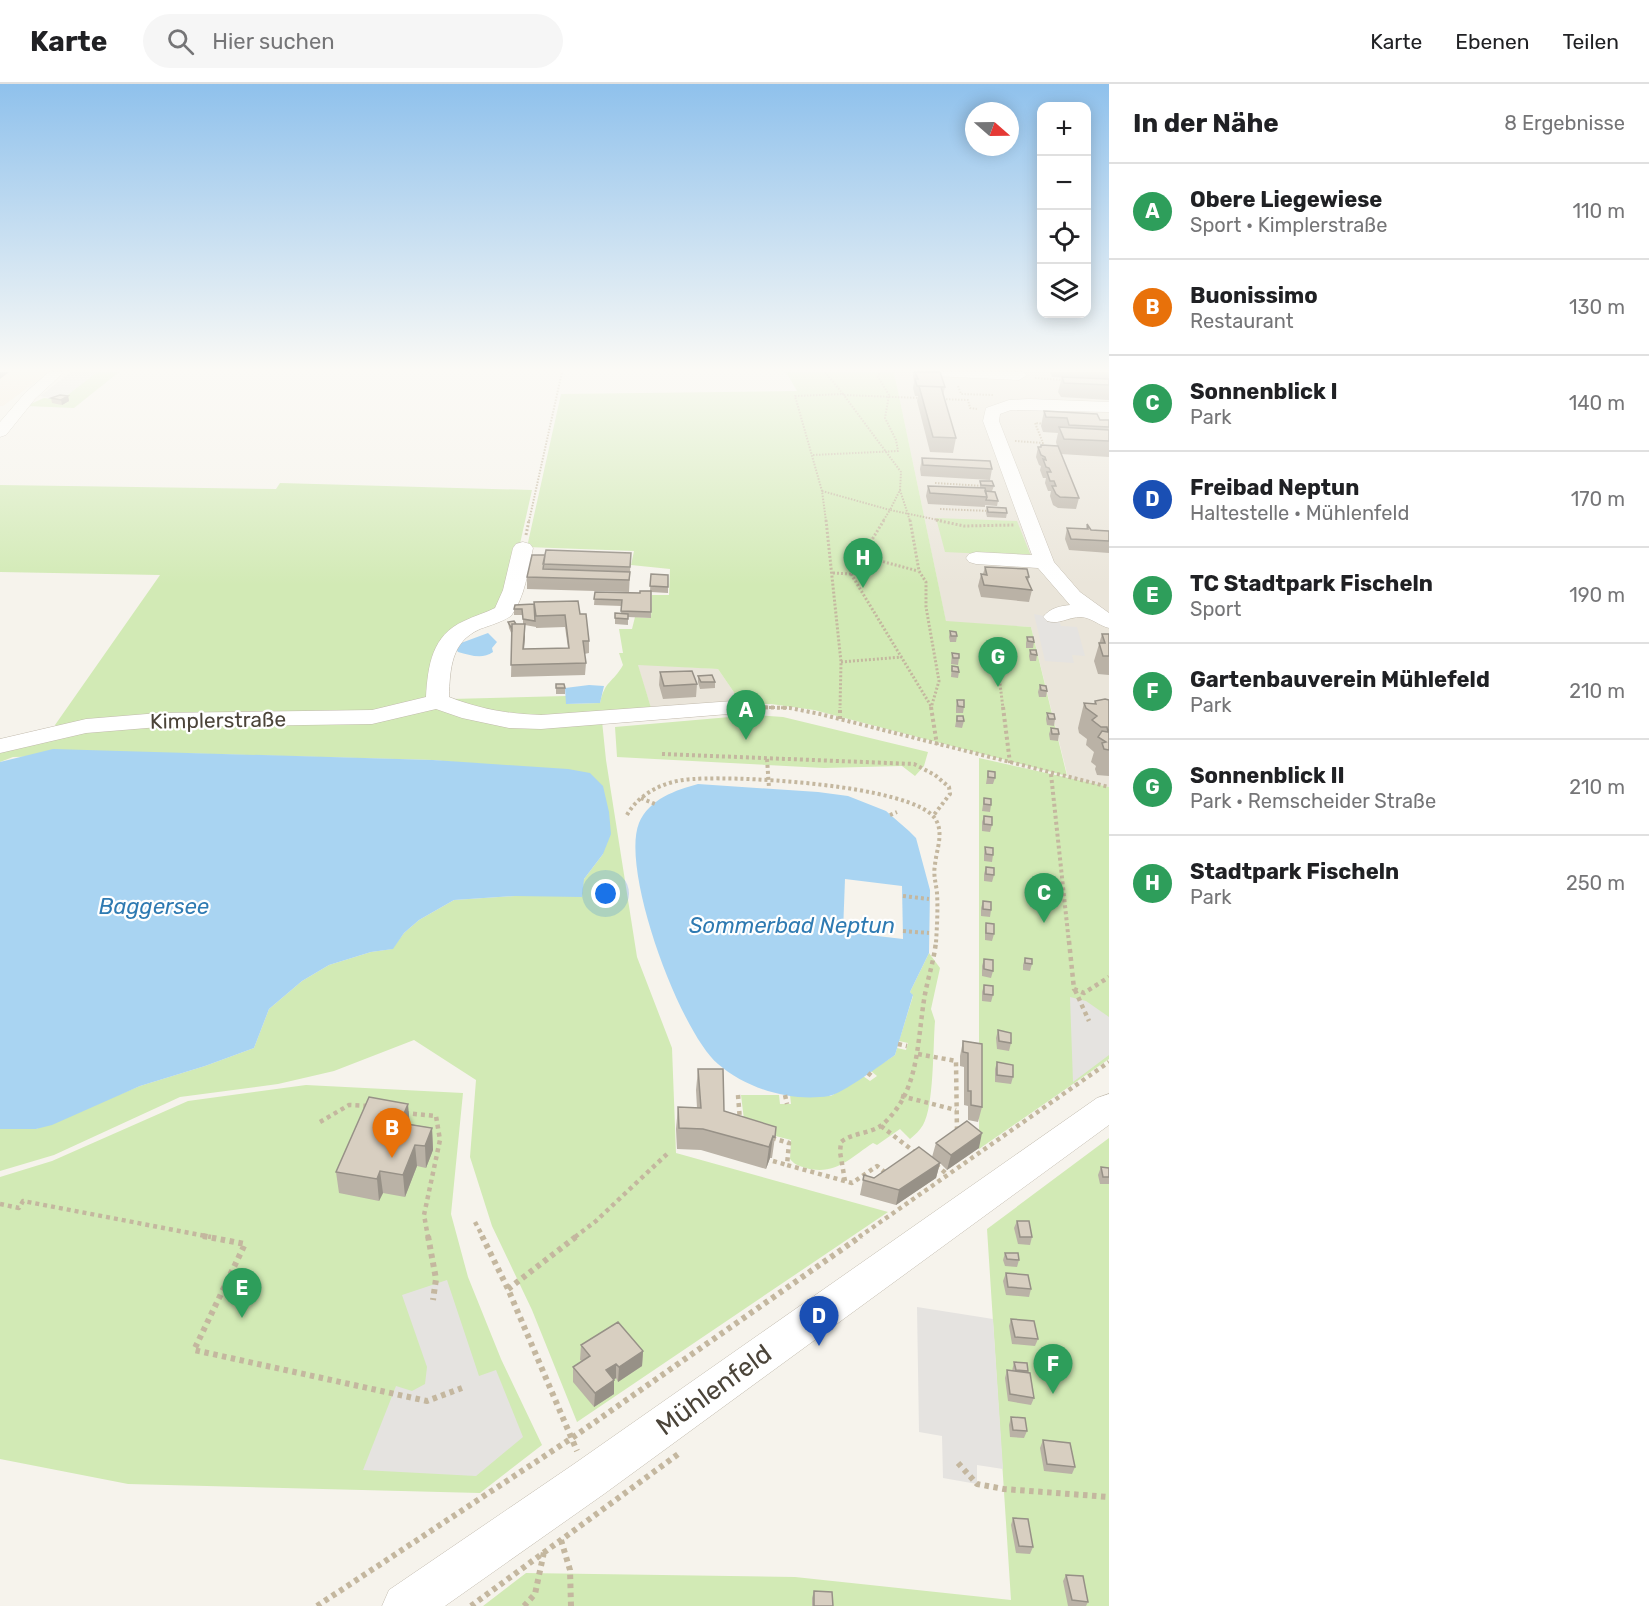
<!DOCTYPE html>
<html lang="de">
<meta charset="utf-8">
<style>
body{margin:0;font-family:Rubik,sans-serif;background:#f6f6f6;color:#202124}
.controls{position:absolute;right:18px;top:18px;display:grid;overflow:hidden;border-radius:12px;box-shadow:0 3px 15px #0003}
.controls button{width:54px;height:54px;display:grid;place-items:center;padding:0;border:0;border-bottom:2px solid #e0e0e0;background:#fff;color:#202124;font:30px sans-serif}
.compass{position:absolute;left:965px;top:18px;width:54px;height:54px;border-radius:50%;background:#fff;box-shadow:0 3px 15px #0003;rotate:110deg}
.you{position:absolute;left:606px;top:810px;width:21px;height:21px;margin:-15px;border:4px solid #fff;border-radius:50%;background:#1a73e8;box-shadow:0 0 0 9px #1a73e833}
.badge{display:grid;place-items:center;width:39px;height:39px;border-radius:50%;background:#fc3f1d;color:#fff;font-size:20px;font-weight:700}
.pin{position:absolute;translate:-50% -50px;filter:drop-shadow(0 2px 3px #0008)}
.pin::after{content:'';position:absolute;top:32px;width:21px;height:18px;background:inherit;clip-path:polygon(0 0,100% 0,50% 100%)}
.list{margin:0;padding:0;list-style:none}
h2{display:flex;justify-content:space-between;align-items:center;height:78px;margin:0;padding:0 24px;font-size:26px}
h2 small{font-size:20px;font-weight:400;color:#757577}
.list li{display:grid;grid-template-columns:39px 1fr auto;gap:18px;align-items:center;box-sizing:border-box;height:96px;padding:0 24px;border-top:2px solid #e0e0e0}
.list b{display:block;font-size:22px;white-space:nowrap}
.list p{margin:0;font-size:20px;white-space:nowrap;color:#757577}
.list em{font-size:20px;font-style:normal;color:#757577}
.icon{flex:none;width:33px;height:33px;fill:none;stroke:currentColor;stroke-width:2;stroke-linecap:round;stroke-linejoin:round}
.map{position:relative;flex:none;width:1109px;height:1522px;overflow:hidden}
header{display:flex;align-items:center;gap:36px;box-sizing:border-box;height:84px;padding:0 30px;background:#fff;border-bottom:2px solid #e0e0e0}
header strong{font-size:28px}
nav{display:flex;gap:33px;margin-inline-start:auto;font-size:21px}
.search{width:420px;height:54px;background:#f6f6f6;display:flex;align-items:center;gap:15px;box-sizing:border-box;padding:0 21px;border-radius:33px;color:#757577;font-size:22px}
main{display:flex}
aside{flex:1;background:#fff}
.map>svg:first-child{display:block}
.residential{fill:#eae5da}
.commercial{fill:#f7ead8}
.green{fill:#d2eab5}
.parking{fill:#e5e3e0}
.water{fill:#a9d4f2}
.pier{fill:#f6f3ec}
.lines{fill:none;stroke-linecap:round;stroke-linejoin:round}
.minor-casing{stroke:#c2bbae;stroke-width:1}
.path-far4{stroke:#c4b79f;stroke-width:2;stroke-dasharray:1.5 1.5;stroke-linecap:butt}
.path-far3{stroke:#c4b79f;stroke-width:3;stroke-dasharray:2 2;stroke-linecap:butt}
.path-far2{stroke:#c4b79f;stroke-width:4;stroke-dasharray:3 3;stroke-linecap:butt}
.path-far1{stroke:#c4b79f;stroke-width:4.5;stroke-dasharray:4 4;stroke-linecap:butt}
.path{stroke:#c4b79f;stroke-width:6;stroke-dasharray:4.5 4.5;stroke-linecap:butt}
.minor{fill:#fff;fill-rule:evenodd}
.wall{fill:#bab2a6;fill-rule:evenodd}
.shaded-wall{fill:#979187}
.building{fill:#d8cfc1;stroke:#979187;stroke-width:1.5}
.labels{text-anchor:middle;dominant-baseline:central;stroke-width:4.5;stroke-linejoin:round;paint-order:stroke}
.street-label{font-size:21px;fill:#4b4439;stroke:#fff}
.water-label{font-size:22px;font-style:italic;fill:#2e7ab2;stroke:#fff}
.near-street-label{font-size:26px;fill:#4b4439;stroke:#fff}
</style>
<header>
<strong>Karte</strong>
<div class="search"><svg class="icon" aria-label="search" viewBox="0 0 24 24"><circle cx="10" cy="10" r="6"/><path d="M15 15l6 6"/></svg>Hier suchen</div>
<nav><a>Karte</a><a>Ebenen</a><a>Teilen</a></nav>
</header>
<main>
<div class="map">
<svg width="1109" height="1522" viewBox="0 0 1109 1522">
<rect width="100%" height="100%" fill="#f6f3ec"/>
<path class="residential" d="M894,288h215v415l-41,-9 -37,-151 -85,-5z
M637,580l81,5 24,35 -90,7z"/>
<path class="commercial" d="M0,288h49l-46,34h-3z"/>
<path class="green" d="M97,288h22l-45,36 -48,-2 18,-8 17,2z
M786,288h108l52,249 85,6 36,149 -253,-66 -43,-6h-29l-24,-35 -80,-4 14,46 -140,7 -61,-19 115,-3v8l34,-1c5,-23 13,-20 23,-38l-4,-12h4l-4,-24h13l3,-12 16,1 1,-23h17l1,-26 -39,-4 3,-14 -107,-4 34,-153 236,-3z
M280,399l252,7 -21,94 -11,27 -36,14 -32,69 -8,8 -31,9 -334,18 -4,-4 105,-150 -160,-3v-87l276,4z
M936,434l81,3 14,35 -86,-4z
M430,623l172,14 4,39 31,197 35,91 4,105 212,59 -311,210 -45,-112 -40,-84 -22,-69 6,-77 -62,-40 -80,31 -56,13 -98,13 -126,58 -54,16v-42h36l104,-43 65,-20 49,-18 15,-39 33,-28 27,-16 42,-13 21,-3 12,-16 15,-13 35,-20 61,-4 69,-17 19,-25 -131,-90 -39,-4 -258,-7 -162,4 -13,5v-13l87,-21z
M753,631l30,2 145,35 -4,14 -9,10 -13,-10 -78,2 -207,-11 -2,-30z
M979,674l130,29v272l-130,90z
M929,869l11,15 -9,41 4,12c-2,23 -1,86 -12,104 -3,5 -8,10 -13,14l-10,-10 -23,16 -4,-2c-23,15 -38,33 -67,25 -7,-2 -11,-3 -16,-9l1,-19 -46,-12 -4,-33h38l1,9h11l-1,-9 41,1 32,-20 7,5 7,-5 -6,-5 24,-16 2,-7 9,2 2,-7 -9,-2 14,-45 -3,-4z
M306,1001l157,8 -12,121 17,63 33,82 41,86 -62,48 -352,-9 -128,-25v-282l52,-16 136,-60z
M1109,1054v468h-626l43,-33 269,4 216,23 -24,-371z"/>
<path class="parking" d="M71,288h26l-36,28 -21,-4z
M1034,530l25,5 2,7 16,1 8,29 -13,-1 2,8 -29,-2z
M1070,913l16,4 23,16v38l-36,27z
M447,1196l32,96 17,-6 27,67 -47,39 -113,-6 33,-84 16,5 13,-7 2,-17 -25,-72z
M917,1223l76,12 10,150 -26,-4v19l-34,-6 -1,-42 -23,-4z"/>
<path class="water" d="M488,549l9,9 -5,6 1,4c-11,8 -23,3 -35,0l-2,-3 5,-6z
M589,601l15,1 -4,17 -34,1 -1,-16z
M53,665l380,11 135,9 22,4 13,13 6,26 2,22 -8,20 -19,25 -2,18 -67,-1 -61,4 -35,20 -15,13 -11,16 -22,3 -42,13 -27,16 -33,28 -15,39 -49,18 -65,20 -88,39 -16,4h-36v-367z
M698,700l120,8 30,4 38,15 23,20 7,7 14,52 -1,63 -19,39 3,3 -18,60c-13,9 -53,39 -66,41 -38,6 -82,-7 -111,-32 -38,-32 -98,-194 -79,-241 10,-24 37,-33 59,-39z"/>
<path class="pier" d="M845,795l57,7 1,53 -60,-7z"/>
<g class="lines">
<g class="minor-casing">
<path id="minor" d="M49,288h15l-29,27 -29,36 -6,2v-15l25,-29z
M926,288h98l3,3 -8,5 -86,-4 -5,-1z
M1029,315l80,3v10l-98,-2 -11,4 -1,7 55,141 26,30 29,21v15c-9,-2 -19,-11 -28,-11 -13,0 -22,8 -34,4l-4,-4c7,-9 17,-11 27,-12l-32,-37 -62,-4 -7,-2 -3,-4 3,-4 7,-2 56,3 -49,-134 3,-13 23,-8z
M523,458l7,2 3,4c-5,23 -8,49 -22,68 -9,6 -20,9 -31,13 -29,13 -30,39 -31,68 31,12 59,17 92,18l192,-14 8,2 4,5 -4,5 -200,16 -32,-1 -47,-10 -26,-9 -64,15 -213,3 -73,6 -86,20v-14l86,-20 73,-6 213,-3 54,-13c2,-32 6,-62 38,-76 10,-5 21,-8 31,-13l8,-18 10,-42 3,-4z
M1109,1010v31l-505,369 -159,112h-63l7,-16 185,-126 523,-366z"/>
</g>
<path class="path-far4" d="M825,288l18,22 -48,2 27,95 4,30
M1035,294l28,2
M958,302l3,8 32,1
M843,310l58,78 -1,18 -10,20 53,11
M844,311l76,3
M940,315l28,1 2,8 7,1
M1015,357l28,2 -8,-20 10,1
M813,371l85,-4 -2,-11 -11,-22 4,-23 -11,-18 2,-5
M935,399l49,3
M900,406l10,31
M822,407l68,19 -7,11
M940,425l50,2
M529,437l33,-149"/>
<path class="path-far3" d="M826,436l15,142 -1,46
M884,436l-22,36 56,15
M910,436l9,51 7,11v25l13,74 -8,27
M936,436l28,6 50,-1
M526,451l3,-15
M833,489l18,1 11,-18
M851,490l80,132
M996,568l7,56
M841,578l61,-5
M753,623l39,1"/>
<path class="path-far2" d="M753,623l37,1 30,6 289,73
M931,623l6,38
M1003,623l7,56
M840,635v-12
M662,670l252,10 21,11 14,12 1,7 -17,22
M767,675l2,29
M1051,690l18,169
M641,714l14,6
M627,731c11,-20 34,-32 56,-35 41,-6 233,4 253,40 8,14 0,31 -1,45 -2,10 1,18 2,28 1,16 0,33 -1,50
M890,731l7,-3
M903,812l26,3
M903,847l26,2"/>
<path class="path-far1" d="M1069,857l5,48 10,4 25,-16
M1075,906l14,31
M898,960l9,2
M918,970l38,7 1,72
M868,989l6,5
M738,1011l2,26
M785,1011l2,9
M901,1012l55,14
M405,1029l31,3 4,24 -16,75 4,22
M320,1038l29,-17 20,1
M881,1042l35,27
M772,1054l17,5 -2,22 65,18 25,-17 10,8
M773,1077l14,4
M936,1081l12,10
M845,1097l-5,-29 1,-10c12,-10 31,-8 42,-18 36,-32 34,-80 41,-124 3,-20 10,-38 12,-59
M0,1120l19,4 4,-7 188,36
M475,1138l8,15
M575,1153l21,-16 71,-67
M859,1153l250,-175"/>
<path class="path" d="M203,1152l42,8 -51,106 233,51 35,-13
M428,1152l8,43 -3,21
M482,1152l26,53 69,162
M508,1205l69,-53
M958,1379l19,21 27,5 105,8
M561,1456l9,30 1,36
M317,1522l255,-168 289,-202
M471,1522l210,-154
M524,1522l11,-12 9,-42"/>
<use href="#minor" class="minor"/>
</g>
<path class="wall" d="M913,288h27l5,15 -2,9 13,42 -3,15 -23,-1 -13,-51 1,-5h-3l-2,-8 1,-6 -1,-6z
M1050,288h59v28l-48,-3 -3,-5 4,-15 7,1 -17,-1z
M68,312l1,5 -7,4 -10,-2 -1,-5z
M1044,327l56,9h9v37l-48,-3 18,44 -3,11 -18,-1 -5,-3 -3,-9 1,-5h-3l-3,-8 1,-5h-3l-3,-8 1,-4 -2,-1 -3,-8 2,-10h2l1,-2 16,1 -1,-4 2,-9 -15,-1 -2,-6z
M922,374l70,11 -2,11 -69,-4 -1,-7z
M980,397l14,5 -2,5h-7l13,10 -1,5 -12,-1v2l-57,-3 -2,-8 2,-10 52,2z
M987,423l20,6 -1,5 -19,-1 -1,-4z
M1087,440l4,6 18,1v22l-40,-3 -4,-11 2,-11 19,1z
M631,469l-2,39 -102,-3v-12l18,-22z
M985,483l44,10 -1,5 4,8 -3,12 -48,-5 -3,-11 3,-12h2z
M651,490l17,1v18l-17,-1v26l-23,-1v8l-13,-1v-11h6l1,-7 -28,-1 1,-13 45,1 10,-2z
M534,520l46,10 9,27v12l-5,1 2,9 -1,12 -74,2 1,-42 -3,-7 -1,-6 8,2h7v-9h-9v-6zM525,541l11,2v1l29,-1 3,21 -44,1z
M950,547l7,5 -1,6h-6l-1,-5z
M1102,550h7v41l-11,-1 -4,-13z
M1027,553l7,5 -1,6h-7v-5z
M1030,566l7,5 -1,6h-6l-1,-5z
M952,569l7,5 -1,7 -7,-1z
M952,582l7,6 -1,6 -7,-1z
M660,588l37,12 -1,13 -33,2 -4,-14z
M698,592l17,6v6l-15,1 -2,-7z
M556,600l9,4v6h-9z
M1040,601l7,6 -1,6h-7l-1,-5z
M957,616l7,7 -1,6h-7v-7z
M1109,616v76l-12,-1 -2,-6 1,-3 -5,-4 3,-10 -8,-7 1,-6 -8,-6 -1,-5 6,-25 10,1 1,-3z
M1047,629l8,6 -1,7 -7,-1 -1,-6z
M957,632l7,5 -2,7 -7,-1z
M1051,644l8,6 -1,7 -8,-1 -1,-6z
M988,687l7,7 -2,6h-7z
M984,714l7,7 -1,7 -8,-1z
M984,732l8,9 -2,7 -8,-1v-9z
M985,763l8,8 -1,7 -8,-1v-7z
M986,783l8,8 -2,7 -8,-1v-7z
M983,817l8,9 -1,7 -9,-1v-8z
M986,839l8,11 -2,7 -7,-1v-10z
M1025,874l7,6 -2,7 -7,-1v-5z
M984,875l9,12 -2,7 -9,-2v-10z
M984,901l9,10 -2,7 -9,-1v-9z
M998,946l13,13 -2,8 -12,-2 -1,-11z
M963,957l19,3v63l-4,15 -10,-2v-14l-4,-1v-38l-4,-1v-10z
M997,978l16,15 -2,7 -16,-2v-13z
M698,985l26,42 51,26 -3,21h-2l-4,11 -65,-19 -24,-1 -1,-20 2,-22 19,1 -1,-18z
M410,1040l22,4 1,22 -7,18 -9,-2 -12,31 -22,-4 -4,8 -40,-8 -3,-21z
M936,1059l43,5 -32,22 -7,-7 -4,15 -40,27 -36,-10 3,-15 11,-2 58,-21z
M1101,1083l8,1v16h-9l-2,-9z
M1017,1137l15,16 -2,8 -12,-1 -4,-16z
M1005,1169l14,7 -2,7 -12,-1 -2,-6z
M1006,1189l25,16 -2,8 -23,-2 -3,-14z
M1011,1235l27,20 -3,7 -23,-2 -3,-18z
M581,1261l62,6 -1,15 -24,16 -2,-4 -2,2v14l-20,13 -21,-25v-15l9,-6 -2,-1z
M1014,1278l14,9v1l6,26 -3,7 -23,-4 -3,-23 2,-8 5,1z
M1011,1333l16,14 -3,7 -14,-1 -1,-12z
M1043,1356l32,27 -3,7 -28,-3 -4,-23z
M1013,1434l20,29 -3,7 -14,-1 -5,-28z
M1066,1491l22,27 -2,4h-18l-5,-25z
M814,1507l19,15h-21v-8z"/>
<path class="shaded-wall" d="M0,288h9l-9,7z
M68,312l1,5 -7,4 -1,-5z
M525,540v12l-2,26v-13z
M408,1020l2,22 -10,-3z
M432,1044l1,22 -7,18 -1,-22z
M982,1049l-3,15 -32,22 4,-15z
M773,1052l-3,22 -4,11 3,-22z
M415,1061l2,21 -12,31 -2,-22z
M940,1079l-4,15 -40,27 3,-15z
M380,1087l3,22 -4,8 -2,-22z
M643,1267l-1,15 -24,16 1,-15z
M616,1280v14l-10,7v-15z
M614,1296v14l-20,13 1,-14z"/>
<path class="building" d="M915,288h25l5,15 -28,-1 -2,-7h3z
M1062,293l47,2v6l-45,-2z
M919,302l22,1 15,51 -23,-1z
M60,311l8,1 -7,4 -10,-2z
M1044,327l53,3 3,6h9v7l-40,-2 -2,-7 -21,-1z
M1059,343l50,3v11l-45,-2z
M1041,361l17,1 21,52 -19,-1 -4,-3 -4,-8h4l-2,-5h-4l-3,-9h4l-2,-4 -3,-1 -3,-8 3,1 -1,-3 -4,-2 -3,-8h3z
M922,374l68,3 2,8 -69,-4z
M980,397h12l2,5 -13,-1z
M928,402l57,2 2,9 -57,-4z
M985,407l10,1 3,9 -12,-1 1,-3z
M987,423l19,1 1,5 -19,-1z
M1087,440l4,6 18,1v10l-38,-2 -4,-11 21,1z
M546,466l85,3 -1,14 -87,-3z
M532,471h13l-2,14 87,3 -1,8 -102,-3z
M985,483l42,2 2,8h-3l6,13 -48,-5 -3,-11 6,1z
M651,490l17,1v12l-18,-1z
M640,507h11v21l-30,-1 1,-11 -28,-1 1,-7 45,1z
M578,517l2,13h6l3,27h-6l3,22 -75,2 1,-41h13l-2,25 46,-1 -4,-33 -29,1 -2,-14z
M534,520l1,17 -12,-2 -1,-10h-8l1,-4z
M615,529l13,1v5l-13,-1z
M514,537l2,3h-4v5l-4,-7z
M950,547l6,1 1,4h-6z
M1102,550h7v22h-6l-4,-13h6z
M1027,553h6l1,5 -6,-1z
M1030,566h6l1,5 -6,-1z
M952,569l7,1v4h-6z
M952,582l6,1 1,5 -7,-1z
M692,587l5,13 -33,2 -4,-14z
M712,591l3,7h-14l-3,-6z
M556,600h8l1,4h-9z
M1040,601l6,1 1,5 -6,-1z
M1105,615l4,1v50l-5,-1 -2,-6 4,-1 -8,-5 4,-6 6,1 -1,-5h-6l-9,-7 5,-4 -11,-8 -2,-5 12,1 -1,-3z
M957,616h7v7l-6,-1z
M1047,629l7,1 1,5h-6z
M957,632h6l1,5h-7z
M1051,644l7,1 1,5h-7z
M988,687l7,1v6l-7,-1z
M984,714l7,1v6l-7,-1z
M984,732l8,1v8l-8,-1z
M985,763l8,1v7l-7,-1z
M986,783l8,1v7l-8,-1z
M983,817l8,1v8l-8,-1z
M986,839l8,1v10l-8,-1z
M1025,874l7,1v5l-7,-1z
M984,875l9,1v11l-9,-2z
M984,901l9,1v9l-9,-1z
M998,946l13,3v10l-12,-2z
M963,957l19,3v63l-11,-2v-14h-3v-38l-5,-1z
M997,978l16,3v12l-16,-2z
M698,985h25l1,42 52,16 -1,10 -2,-1 -4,11 -66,-18 -24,-1 -1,-21 23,1z
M369,1013l39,7 -8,19 32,5 -7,18 -10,-1 -12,30 -23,-4 -3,8 -41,-7z
M967,1037l15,12 -31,22 -15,-12z
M919,1063l21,16 -41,27 -36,-10 1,-5 10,3z
M1101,1083l8,1v9h-6z
M1017,1137h12l3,16h-12z
M1005,1169h13l1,7 -12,-1z
M1006,1189l22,2 3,14 -23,-2z
M1011,1235l23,2 4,18 -23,-2z
M618,1238l25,29 -24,16 -3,-3 -10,6 8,10 -19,13 -22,-26 17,-11 -9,-11z
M1014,1278l13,1 1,8 -12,-1z
M1007,1286l23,3 4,25 -24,-4z
M1011,1333l14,1 2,13 -14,-1z
M1043,1356l27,3 5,24 -28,-3z
M1013,1434l15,1 5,28 -14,-1z
M1066,1491l17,1 5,26 -16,-2z
M814,1507l18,1 1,14h-19z"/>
<linearGradient id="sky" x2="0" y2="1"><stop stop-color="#8fc1ec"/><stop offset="0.57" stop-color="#fbfaf6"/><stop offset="1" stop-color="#fbfaf6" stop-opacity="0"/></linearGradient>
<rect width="1109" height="501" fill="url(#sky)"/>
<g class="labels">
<g class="street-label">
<text transform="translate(218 636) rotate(-1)">Kimplerstraße</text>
</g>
<g class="water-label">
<text x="154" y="822">Baggersee</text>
<text x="792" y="841">Sommerbad Neptun</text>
</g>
<g class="near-street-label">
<text transform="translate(714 1306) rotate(-36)">Mühlenfeld</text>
</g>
</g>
</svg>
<div class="controls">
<button>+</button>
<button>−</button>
<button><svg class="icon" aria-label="locate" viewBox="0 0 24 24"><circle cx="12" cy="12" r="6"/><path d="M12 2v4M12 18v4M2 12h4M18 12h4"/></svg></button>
<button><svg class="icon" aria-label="layers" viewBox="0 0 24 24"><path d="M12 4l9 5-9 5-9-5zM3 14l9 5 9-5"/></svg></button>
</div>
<svg class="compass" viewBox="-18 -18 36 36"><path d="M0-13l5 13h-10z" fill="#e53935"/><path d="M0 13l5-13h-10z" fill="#757577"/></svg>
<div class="you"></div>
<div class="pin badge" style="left:746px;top:656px;background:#2e9e5b">A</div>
<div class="pin badge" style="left:392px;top:1074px;background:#e8710a">B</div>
<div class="pin badge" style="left:1044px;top:839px;background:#2e9e5b">C</div>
<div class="pin badge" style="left:819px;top:1262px;background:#1a4fb4">D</div>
<div class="pin badge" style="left:242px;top:1234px;background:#2e9e5b">E</div>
<div class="pin badge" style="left:1053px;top:1310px;background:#2e9e5b">F</div>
<div class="pin badge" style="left:998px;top:603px;background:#2e9e5b">G</div>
<div class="pin badge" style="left:863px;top:504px;background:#2e9e5b">H</div>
</div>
<aside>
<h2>In der Nähe<small>8 Ergebnisse</small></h2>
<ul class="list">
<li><span class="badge" style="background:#2e9e5b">A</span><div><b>Obere Liegewiese</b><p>Sport · Kimplerstraße</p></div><em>110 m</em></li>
<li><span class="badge" style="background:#e8710a">B</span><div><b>Buonissimo</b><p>Restaurant</p></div><em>130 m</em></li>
<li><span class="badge" style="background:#2e9e5b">C</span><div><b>Sonnenblick I</b><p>Park</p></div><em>140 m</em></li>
<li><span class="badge" style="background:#1a4fb4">D</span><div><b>Freibad Neptun</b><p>Haltestelle · Mühlenfeld</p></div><em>170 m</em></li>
<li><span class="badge" style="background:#2e9e5b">E</span><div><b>TC Stadtpark Fischeln</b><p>Sport</p></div><em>190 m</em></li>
<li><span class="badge" style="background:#2e9e5b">F</span><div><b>Gartenbauverein Mühlefeld</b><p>Park</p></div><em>210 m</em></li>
<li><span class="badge" style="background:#2e9e5b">G</span><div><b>Sonnenblick II</b><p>Park · Remscheider Straße</p></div><em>210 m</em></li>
<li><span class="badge" style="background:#2e9e5b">H</span><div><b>Stadtpark Fischeln</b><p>Park</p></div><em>250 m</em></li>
</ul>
</aside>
</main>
